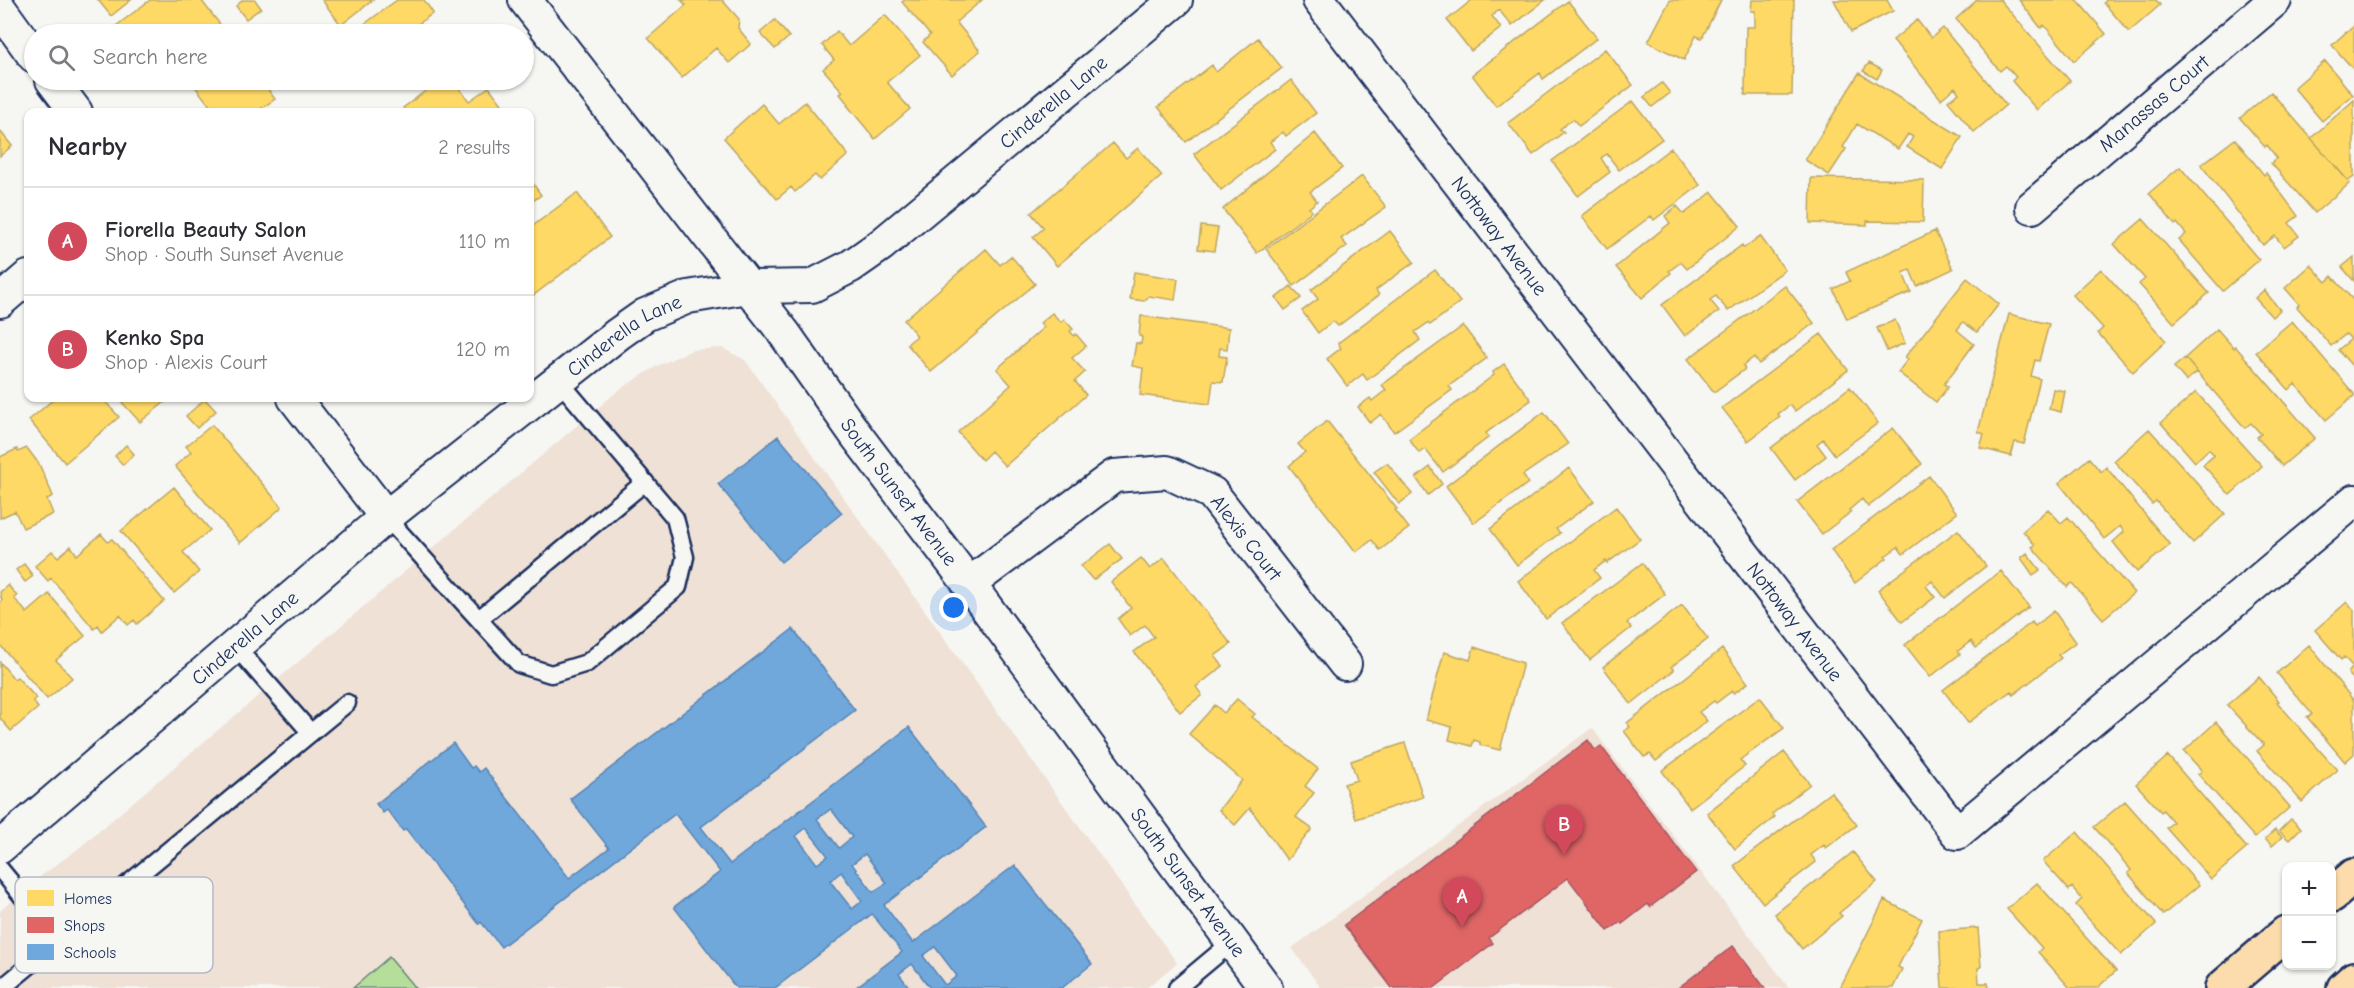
<!DOCTYPE html>
<meta charset="utf-8">
<style>
body{margin:0;font-family:"Comic Neue",sans-serif;background:#f7f7f7;color:#2b2b33}
.controls{position:absolute;right:18px;bottom:18px;display:grid;overflow:hidden;border-radius:12px;box-shadow:0 2px 4px #0004}
.controls button{width:54px;height:54px;display:grid;place-items:center;padding:0;border:0;border-bottom:2px solid #e1e1e2;background:#fff;color:#2b2b33;font:30px sans-serif}
.you{position:absolute;left:954px;top:608px;width:21px;height:21px;margin:-15px;border:4px solid #fff;border-radius:50%;background:#1a73e8;box-shadow:0 0 0 9px #1a73e833}
.badge{display:grid;place-items:center;width:39px;height:39px;border-radius:50%;background:#d1495b;color:#fff;font-size:20px;font-weight:700}
.pin{position:absolute;translate:-50% -50px;filter:drop-shadow(0 2px 3px #0008)}
.pin::after{content:'';position:absolute;top:32px;width:21px;height:18px;background:inherit;clip-path:polygon(0 0,100% 0,50% 100%)}
.list{margin:0;padding:0;list-style:none}
h2{display:flex;justify-content:space-between;align-items:center;height:78px;margin:0;padding:0 24px;font-size:26px}
h2 small{font-size:20px;font-weight:400;color:#7c7c81}
.list li{display:grid;grid-template-columns:39px 1fr auto;gap:18px;align-items:center;box-sizing:border-box;height:108px;padding:0 24px;border-top:2px solid #e1e1e2}
.list b{display:block;font-size:22px;white-space:nowrap}
.list p{margin:0;font-size:20px;white-space:nowrap;color:#7c7c81}
.list em{font-size:20px;font-style:normal;color:#7c7c81}
.icon{flex:none;width:33px;height:33px;fill:none;stroke:currentColor;stroke-width:2;stroke-linecap:round;stroke-linejoin:round}
.map{position:relative;flex:none;width:2354px;height:988px;overflow:hidden}
.search{position:absolute;background:#fff;box-shadow:0 2px 4px #0004;left:24px;top:24px;width:510px;height:66px;display:flex;align-items:center;gap:15px;box-sizing:border-box;padding:0 21px;border-radius:33px;color:#7c7c81;font-size:22px}
.panel{position:absolute;background:#fff;box-shadow:0 2px 4px #0004;left:24px;top:108px;width:510px;height:294px;border-radius:12px}
.map>svg:first-child{display:block}
.built{fill:#efe1d5}
.green{fill:#b5de9a;stroke:#68867c;stroke-width:1.5}
.homes{fill:#ffd966;stroke:#bba664;stroke-width:1.5}
.shops{fill:#e06666;stroke:#a55664;stroke-width:1.5}
.schools{fill:#6fa8dc;stroke:#5684b6;stroke-width:1.5;fill-rule:evenodd}
.lines{fill:none;stroke-linecap:round;stroke-linejoin:round}
.lane-casing{stroke:#1b2f5e;stroke-width:21}
.street-casing{stroke:#1b2f5e;stroke-width:36}
.primary-casing{stroke:#1b2f5e;stroke-width:38}
.lane{stroke:#f6f6f2;stroke-width:16}
.street{stroke:#f6f6f2;stroke-width:32}
.primary{stroke:#fcdcac;stroke-width:33}
.labels{text-anchor:middle;dominant-baseline:central;stroke-width:6;stroke-linejoin:round;paint-order:stroke}
.street-label{font-size:20px;fill:#1b2f5e;stroke:#f6f6f2}
.key{fill:#f6f6f2;stroke:#b4bac6;stroke-width:1.5}
.key-label{font-size:16px;fill:#1b2f5e}
</style>
<div class="map">
<svg width="2354" height="988" viewBox="0 0 2354 988">
<rect width="100%" height="100%" fill="#f6f6f2"/>
<filter id="ink" filterUnits="userSpaceOnUse"><feTurbulence type="fractalNoise" baseFrequency=".0167" numOctaves="2"/><feDisplacementMap in="SourceGraphic" scale="12" xChannelSelector="R" yChannelSelector="G"/><feConvolveMatrix kernelMatrix="1 2 1 2 8 2 1 2 1" color-interpolation-filters="sRGB"/></filter>
<g filter="url(#ink)">
<path class="built" d="M722,348l23,12 432,603 -31,25h-1146v-77l37,-32 42,-31 540,-458 38,-24 35,-16z
M1592,728l197,260h-468l-29,-40z"/>
<path class="green" d="M389,957l26,31h-62z"/>
<path class="homes" d="M98,0h33l-20,16z
M150,0h51l25,32 -3,2h-100l-7,-8z
M243,0h12l6,8 -15,11 -10,-13z
M322,0h51l-32,25z
M397,0h27l9,13 -20,15 5,6h-67z
M681,0h41l17,19 -1,9 13,16 -22,19 -13,-15 -34,30 -34,-40 38,-33z
M905,0h77l-26,22 24,29 -28,24 -29,-33 7,-7 -28,-33z
M1472,0h73l-33,26 -13,-16 -7,6 9,12 -30,23 -24,-31z
M1670,0h51l-19,38 -6,-2 -12,24 -36,-18z
M1752,0h42l-2,95h-47l1,-68h9v-16h-4z
M1834,0h53l6,11 -42,21z
M1977,0h23l70,81 -33,29 -25,-29 4,-4 -10,-11 -6,5 -44,-52z
M2019,0h58l29,34 -32,27 -30,-36 -3,3z
M2156,0l4,5 -31,27 -25,-29 2,-3z
M1568,1l29,37 -54,41 -3,-6 -44,33 -24,-31z
M885,15l35,40 -33,27 23,27 -35,30 -28,-34 1,-1 -8,-10 3,-2 -20,-23 11,-9 -12,-15 15,-14 12,15z
M775,20l14,17 -14,12 -15,-16z
M1917,20l14,18 12,-10 63,77 -32,27 -26,-31 11,-8 -4,-6 -14,12 -48,-59z
M311,23l8,11h-22z
M2354,25v45l-22,-25z
M1258,38l24,30 -96,74 -28,-35 54,-42 4,7z
M1605,49l28,36 -54,41 -6,-7 -13,10 4,3 -31,23 -25,-32z
M2325,61l28,34 -31,26 -28,-33z
M1869,63l13,7 -5,9 -14,-8z
M1859,73l103,64 -20,32 -35,-22 6,-10 -5,-3 -10,15 -41,-25 -14,23 3,2 -17,26 -24,-15z
M190,80h71l14,19 -19,13h-52l7,-5z
M385,80h20l-13,9z
M440,80h13l16,21 20,-14 19,25h-102l-3,-4z
M1291,80l25,33 -30,23 -3,-4 -13,10 5,7 -54,41 -27,-36z
M1662,83l8,10 -18,14 -8,-10z
M2271,92l79,91 -35,30 -44,-50 6,-5 -10,-13 -2,2 -25,-29z
M2354,100v77l-6,4 -37,-43z
M1633,101l29,38 -43,31 -12,-16 -6,4 9,14 -32,24 -26,-35z
M805,102l43,53 -28,25 -5,-5 -20,17 -4,-5 -14,12 -53,-61 38,-34 17,20z
M0,131l12,15 -12,10z
M1315,133l27,35 -32,24 7,9 -8,7 3,3 -55,42 -34,-44z
M2235,139l29,36 2,-2 32,43 -9,7 10,13 -15,11 -9,-11 -12,9 -62,-80z
M1113,143l13,15 12,-10 24,28 -105,90 -24,-29 11,-9 -13,-15z
M1671,148l29,37 -46,35 -3,-4 -44,33 -25,-33z
M2180,167l79,93 -36,31 -44,-51 7,-6 -9,-11 -2,2 -26,-32z
M1362,176l24,31 -45,32 6,7 -53,40 -28,-37z
M1811,178l113,2 -1,42 -56,-1v4l-57,-2z
M530,179l11,16 -11,8z
M1712,192l28,34 -53,43 -6,-7 -12,9 2,2 -29,25 -26,-31 54,-44 -5,-7 12,-10 7,8z
M577,193l33,44 -80,61v-43l3,-3 -3,-5v-19z
M2143,219l66,74 -35,30 -35,-39 6,-5 -31,-35z
M1201,226l17,2 -4,23 -16,-2z
M1390,231l24,31 -38,28 3,5 -41,31 -5,-5 -15,12 -16,-22 16,-12 -7,-9z
M1935,231l18,38 -36,17 -7,-16 -7,3 8,19 -64,27 -14,-30 17,-8 -4,-9z
M1760,236l25,34 -57,41 -12,-15 -6,4 9,11 -34,25 -23,-31 80,-60 2,3z
M986,249l14,16 11,-9 24,28 -104,88 -24,-28 10,-8 -13,-16z
M2354,257v24l-12,-14z
M2311,265l15,17 6,-6 22,25v67l-16,-18 13,-11 -5,-5 -15,12 -34,-39 2,-3 -14,-16z
M2101,269l65,72 -33,31 -35,-39 5,-5 -30,-33z
M1435,270l25,32 -30,23 -2,-2 -13,9 5,8 -53,40 -4,-6 -16,12 -20,-27 14,-11 -3,-5z
M1134,272l44,7 -3,21 -26,-4 -5,5 -14,-2z
M1967,278l32,26 -22,28 -14,-10 -6,8 17,14 -30,40 4,3 -12,15 -38,-30 10,-13 -3,-2z
M1291,286l10,12 -16,12 -9,-12z
M1785,286l29,37 -55,41 -5,-7 -11,9 2,3 -31,23 -26,-33z
M2264,290l16,20 -8,7 -17,-19z
M1052,313l9,9 3,-3 9,10 -3,2 4,5 2,-2 10,12 -14,12 13,14 -10,9 11,14 -81,71 -14,-15 -9,9 -24,-28 53,-47 -14,-16 47,-42 -4,-4z
M2009,314l40,10 -10,37 -4,-1 -4,16 9,3 -16,65 -9,-2 -4,14 -31,-8 4,-14 -6,-2z
M1141,316l88,12 -2,21 -7,-1 -1,8 8,1 -4,25 -10,-1 -3,23 -70,-9 3,-27 -11,-2 4,-23 5,1 1,-7 -3,-1z
M1895,320l10,23 -18,8 -10,-23z
M2292,321l62,73v2l-28,24 -31,-36 -6,6 -33,-38z
M1463,326l24,32 -38,28 3,4 -58,42 -13,-18 -11,9 -12,-16 12,-9 2,3 14,-11 -4,-5z
M2217,329l17,19 1,-2 80,92 -33,28 -25,-29 4,-3 -10,-11 -6,5 -60,-70z
M1821,334l27,36 -53,41 -5,-6 -12,9 2,3 -32,24 -26,-33z
M2185,358l12,14 -11,9 -12,-14z
M1504,364l27,36 -45,33 3,4 -46,35 -18,-23 -6,4 -10,-14 85,-64 -1,-3z
M1850,387l28,36 -43,32 -12,-16 -6,5 9,12 -31,24 -24,-32z
M2053,389l12,2 -4,21 -12,-3z
M2196,392l66,74 -32,29 -27,-30 11,-10 -5,-6 -14,13 -34,-39z
M55,398h47l17,19 -54,46 -36,-43z
M118,398h52l-30,24z
M205,399l11,12 -19,17 -11,-12z
M1544,412l24,32 -45,31 5,8 -54,40 -28,-37z
M1327,421l70,88 -2,1 14,18 -29,22 -8,-10 -16,12 -67,-86 16,-14 -7,-8z
M212,425l70,82 -42,36 -65,-77 16,-14 -5,-6z
M1893,428l29,36 -54,43 -6,-8 -13,11 2,2 -29,22 -25,-32z
M2149,429l76,85 -32,29 -37,-42 -4,3 -38,-43z
M126,445l8,9 -11,11 -8,-9z
M27,448l12,16 14,32 -6,3 6,15 -30,14 -8,-17 -15,7v-61l17,-8 1,3z
M2089,458l12,14 5,-5 64,78 -33,27 -24,-30 11,-10 -4,-6 -16,13 -45,-56z
M1387,463l25,31 -13,10 -25,-32z
M1430,467l12,17 -14,11 -12,-17z
M1569,468l25,33 -38,28 4,4 -43,32 -27,-36z
M1929,476l28,37 -54,41 -5,-7 -13,9 2,2 -32,25 -24,-33z
M174,487l36,43 -27,22 16,20 -25,21 -53,-62z
M1616,507l24,32 -33,24 -1,-2 -12,9 6,8 -54,41 -28,-38z
M2048,509l13,14 7,-6 66,76 -31,26 -31,-36 -5,4 -35,-40 3,-2 -12,-14z
M1958,530l28,36 -41,32 -13,-17 -6,5 9,11 -33,25 -24,-32z
M101,534l7,8 4,-3 52,62 -27,23 -3,-4 -6,5 -8,-10 -18,16 -4,-6 -4,4 -43,-51 -3,3 -13,-15 17,-15 6,6 13,-11 6,9z
M1110,544l12,15 -29,21 -12,-14z
M2027,553l13,17 -7,5 -12,-17z
M1141,558l9,11 14,-11 67,86 -16,12 8,10 -27,21 6,8 -22,17 -46,-60 20,-15 -9,-12 -15,11 -12,-17 13,-11 -20,-26z
M1642,563l23,31 -38,29 4,5 -41,32 -28,-37z
M24,564l9,12 -8,6 -9,-12z
M2001,571l28,36 -53,41 -5,-7 -13,10 2,3 -30,23 -25,-32z
M8,585l9,11 -3,2 13,15 22,-19 36,42 -29,24 16,18 -25,21 -47,-54v-43l2,-1 -2,-9z
M2347,602l7,8v70l-6,-7 5,-6 -9,-10 -3,3 -26,-30z
M1682,605l26,34 -37,28 3,3 -43,34 -28,-37z
M2054,611l22,31 -18,13 3,3 -48,37 -2,-4 -43,32 -25,-33 89,-68 3,4z
M2309,645l45,56v53l-9,8 -38,-45 5,-3 -35,-41z
M1474,647l49,16 -23,87 -20,-5v-3l-6,-2 -2,6 -23,-6 3,-13 -26,-7 18,-68 26,8z
M1722,649l26,34 -14,10 -2,-2 -16,12 -2,-2 -15,11 8,9 -51,40 -6,-7 -6,3 -20,-26 6,-4 -3,-4z
M0,662l14,17 3,-2 19,21 -3,3 5,7 -27,23 -11,-13z
M2259,677l20,24 -2,1 60,68 -35,32 -45,-51 7,-6 -37,-40z
M1760,697l24,31 -44,32 5,6 -55,42 -28,-37z
M1237,699l18,15 -3,3 66,52 -13,17 9,7 -18,24 16,12 -25,31 -37,-52 -15,17 -16,-15 23,-30 -53,-46 26,-29 9,8z
M2216,722l74,85 -35,31 -57,-64 4,-3 -18,-20z
M1405,743l18,54 -67,22 -12,-35 13,-4 -6,-19z
M1784,752l26,32 -38,30 3,3 -40,32 -28,-36z
M2168,756l79,92 -36,31 -45,-51 7,-6 -10,-12 -2,2 -25,-28z
M1831,792l26,33 -31,23 -2,-3 -13,10 5,7 -53,41 -29,-37z
M2125,801l74,84 -36,30 -35,-42 3,-3 -37,-43z
M2291,819l10,9 -12,12 -10,-9z
M2275,830l7,7 -10,9 -7,-7z
M2077,832l79,92 -35,31 -45,-50 6,-6 -10,-12 -3,3 -26,-29z
M1853,852l24,30 -38,31 3,3 -40,33 -27,-35z
M2037,883l79,88 -19,17h-27l-32,-36 4,-4 -35,-39z
M1884,900l38,19 -24,48 4,2 -9,19h-53z
M1978,928l3,39 -3,1 1,15h9l1,5h-47l-3,-57z"/>
<path class="shops" d="M1588,740l7,10 6,-4 95,126 -46,35 -2,-3 -26,20 -1,-2 -13,9 -40,-53 -79,60 4,5 -59,45h-42l-48,-63z
M1733,946l32,42h-87z"/>
<path class="schools" d="M778,436l64,77 -61,49 -63,-78z
M793,629l62,81 -154,117 29,37 179,-137 77,100 -102,78 29,38 102,-78 77,99 -30,24h-132l-18,-24 -13,10 11,14h-55l47,-36 -30,-38 -97,74h-39l-62,-81 46,-35 -45,-58 -174,133 -20,-25 -2,2 -73,-95 -3,2 -16,-21 -4,3 -7,-9 77,-61 18,25 3,-2 5,6 5,-4 85,110 40,-30 -39,-49zM831,809l21,28 -13,11 -22,-29zM806,828l22,28 -11,8 -21,-28zM865,854l22,29 -14,9 -21,-28zM841,872l21,29 -10,8 -22,-28zM935,947l22,29 -12,9 -22,-29z"/>
<g class="lines">
<g class="lane-casing">
<path id="lane" d="M386,517l133,147 32,10 36,-11 91,-76 7,-30 -10,-39 -115,-136
M479,619l166,-137
M235,646l76,87
M0,869l59,72
M2,988l345,-285
M1177,988l55,-46"/>
</g>
<g class="street-casing">
<g id="street">
<path id="s1" d="M525,0l259,333 72,102 113,149 297,404"/>
<path id="s2" d="M1319,0l638,833 397,-332"/>
<path d="M0,9l34,47"/>
<path d="M52,80l24,32"/>
<path id="s3" d="M2032,207l243,-207"/>
<path d="M0,301l28,-24"/>
<path d="M294,398l92,119"/>
<path id="s4" d="M969,584l145,-108 53,-4 45,21 133,171"/>
<path id="s5" d="M0,847l386,-330 232,-183 27,-19 43,-18 60,-10 64,-1 39,-20 30,-21 295,-245"/>
</g>
</g>
<g class="primary-casing">
<path id="primary" d="M2332,895l22,-19
M2222,988l64,-55
M2344,988l10,-9"/>
</g>
<use href="#lane" class="lane"/>
<use href="#street" class="street"/>
<use href="#primary" class="primary"/>
</g>
</g>
<g class="labels">
<g class="street-label">
<text stroke="none"><textPath href="#s5" startOffset="1312">Cinderella Lane</textPath></text>
<text stroke="none"><textPath href="#s3" startOffset="160">Manassas Court</textPath></text>
<text stroke="none"><textPath href="#s2" startOffset="297">Nottoway Avenue</textPath></text>
<text stroke="none"><textPath href="#s5" startOffset="808">Cinderella Lane</textPath></text>
<text stroke="none"><textPath href="#s1" startOffset="618">South Sunset Avenue</textPath></text>
<text stroke="none"><textPath href="#s4" startOffset="340">Alexis Court</textPath></text>
<text stroke="none"><textPath href="#s2" startOffset="783">Nottoway Avenue</textPath></text>
<text stroke="none"><textPath href="#s5" startOffset="322">Cinderella Lane</textPath></text>
<text stroke="none"><textPath href="#s1" startOffset="1104">South Sunset Avenue</textPath></text>
</g>
</g>
<rect x="15" y="877" width="198" height="96" rx="9" class="key"/>
<rect x="27" y="890" width="27" height="16" fill="#ffd966"/>
<rect x="27" y="917" width="27" height="16" fill="#e06666"/>
<rect x="27" y="944" width="27" height="16" fill="#6fa8dc"/>
<g class="key-label">
<text x="64" y="904">Homes</text>
<text x="64" y="931">Shops</text>
<text x="64" y="958">Schools</text>
</g>
</svg>
<div class="controls">
<button>+</button>
<button>−</button>
</div>
<div class="you"></div>
<div class="pin badge" style="left:1462px;top:927px">A</div>
<div class="pin badge" style="left:1564px;top:855px">B</div>
<div class="search"><svg class="icon" aria-label="search" viewBox="0 0 24 24"><circle cx="10" cy="10" r="6"/><path d="M15 15l6 6"/></svg>Search here</div>
<section class="panel">
<h2>Nearby<small>2 results</small></h2>
<ul class="list">
<li><span class="badge">A</span><div><b>Fiorella Beauty Salon</b><p>Shop · South Sunset Avenue</p></div><em>110 m</em></li>
<li><span class="badge">B</span><div><b>Kenko Spa</b><p>Shop · Alexis Court</p></div><em>120 m</em></li>
</ul>
</section>
</div>
